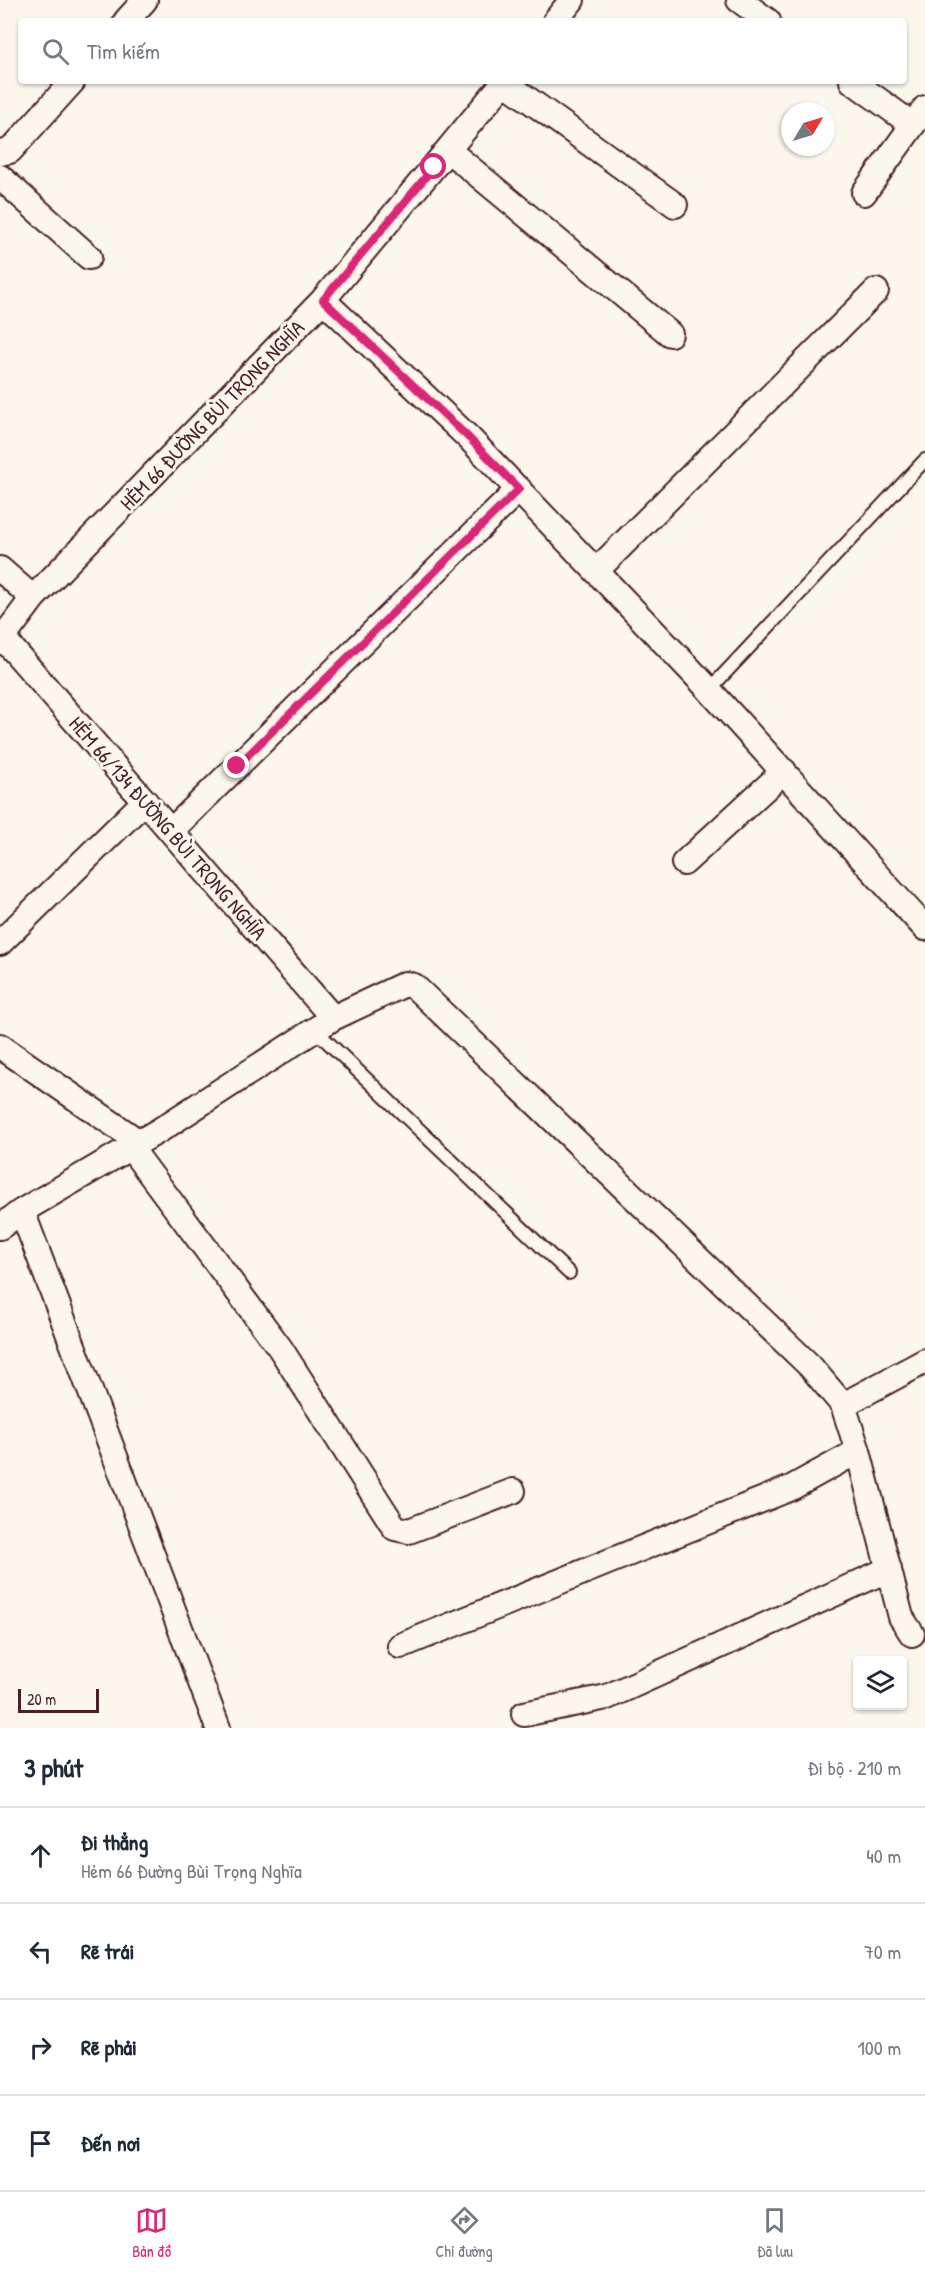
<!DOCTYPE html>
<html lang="vi">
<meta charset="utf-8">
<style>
body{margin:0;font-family:"Patrick Hand",sans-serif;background:#f2f2f3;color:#1f2937}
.controls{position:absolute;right:18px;bottom:18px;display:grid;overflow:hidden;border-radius:6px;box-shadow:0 2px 4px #0004}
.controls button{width:54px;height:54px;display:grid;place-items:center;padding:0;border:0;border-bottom:2px solid #e0e1e3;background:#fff;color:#1f2937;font:30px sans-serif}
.compass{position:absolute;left:781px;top:102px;width:54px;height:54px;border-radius:50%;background:#fff;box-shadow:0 2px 4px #0004;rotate:52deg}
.scale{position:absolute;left:18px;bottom:15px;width:81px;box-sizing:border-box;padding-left:6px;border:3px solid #4a1f2b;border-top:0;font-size:16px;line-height:21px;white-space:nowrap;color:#4a1f2b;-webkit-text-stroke:4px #fbf7ec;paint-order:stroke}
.stop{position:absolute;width:18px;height:18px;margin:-14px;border:4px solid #db2777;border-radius:50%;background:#fff}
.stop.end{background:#db2777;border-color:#fff;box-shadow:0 2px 6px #0008}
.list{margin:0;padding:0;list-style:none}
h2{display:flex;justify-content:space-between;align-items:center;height:78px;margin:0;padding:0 24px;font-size:26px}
h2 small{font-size:20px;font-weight:400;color:#747a83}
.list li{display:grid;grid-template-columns:39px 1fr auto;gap:18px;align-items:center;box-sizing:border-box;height:96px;padding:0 24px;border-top:2px solid #e0e1e3}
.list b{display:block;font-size:22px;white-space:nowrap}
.list p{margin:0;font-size:20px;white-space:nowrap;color:#747a83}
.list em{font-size:20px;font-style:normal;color:#747a83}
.icon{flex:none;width:33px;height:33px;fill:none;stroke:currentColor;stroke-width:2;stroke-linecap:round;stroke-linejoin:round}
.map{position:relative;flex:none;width:925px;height:1728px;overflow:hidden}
.search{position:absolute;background:#fff;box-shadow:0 2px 4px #0004;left:18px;right:18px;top:18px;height:66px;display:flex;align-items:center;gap:15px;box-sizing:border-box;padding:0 21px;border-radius:6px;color:#747a83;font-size:22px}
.sheet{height:462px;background:#fff}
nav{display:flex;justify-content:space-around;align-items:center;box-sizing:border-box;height:84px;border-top:2px solid #e0e1e3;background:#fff;font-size:16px;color:#747a83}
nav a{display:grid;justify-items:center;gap:3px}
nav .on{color:#db2777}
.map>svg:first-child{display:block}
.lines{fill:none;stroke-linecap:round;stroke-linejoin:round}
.service-casing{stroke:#4a1f2b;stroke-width:16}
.minor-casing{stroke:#4a1f2b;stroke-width:28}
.service{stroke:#fbf7ec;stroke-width:12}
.minor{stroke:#fbf7ec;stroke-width:24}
.route{stroke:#db2777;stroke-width:8}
.labels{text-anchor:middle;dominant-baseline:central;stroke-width:6;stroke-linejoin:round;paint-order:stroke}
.street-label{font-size:21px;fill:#4a1f2b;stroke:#fbf7ec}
</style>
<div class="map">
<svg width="925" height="1728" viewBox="0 0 925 1728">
<rect width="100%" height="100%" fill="#fbf7ec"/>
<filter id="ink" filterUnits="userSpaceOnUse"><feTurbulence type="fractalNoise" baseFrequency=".0167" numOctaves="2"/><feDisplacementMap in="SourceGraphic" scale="12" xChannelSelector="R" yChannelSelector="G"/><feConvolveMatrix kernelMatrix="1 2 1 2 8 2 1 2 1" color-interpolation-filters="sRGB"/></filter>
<g filter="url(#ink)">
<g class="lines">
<g class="service-casing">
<path id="service" d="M709,690l216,-230
M314,1029l255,244"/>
</g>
<g class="minor-casing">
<path id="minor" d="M739,0l29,21
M126,21l19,-21
M555,21l17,-21
M852,81l61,44
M504,82l171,123
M448,150l222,184
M0,153l10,-2 63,-70
M0,177l89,80
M864,193l61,-85
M323,300l146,138 232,243 224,247
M0,569l33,29 290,-298 182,-219
M596,571l280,-280
M3,638l330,380
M0,642l33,-44
M171,831l348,-342
M684,863l100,-92
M0,943l145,-142
M0,1046l139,96
M130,1147l150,201 115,180 14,3 104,-40
M0,1227l22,-16
M843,1405l82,-44
M400,1646l391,-158 67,-37
M524,1714l83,-17 282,-128
M218,1728l-196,-517 138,-81 173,-112 72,-34 9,2 396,380 33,39 15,46 43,166 11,17"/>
</g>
<use href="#service" class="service"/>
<use href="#minor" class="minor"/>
</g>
</g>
<g class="lines" filter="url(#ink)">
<path class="route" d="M237,766l282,-277 -50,-51 -146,-138 111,-133"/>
</g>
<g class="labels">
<g class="street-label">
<text transform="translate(212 415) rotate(-46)">HẺM 66 ĐƯỜNG BÙI TRỌNG NGHĨA</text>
<text transform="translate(168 828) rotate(49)">HẺM 66/134 ĐƯỜNG BÙI TRỌNG NGHĨA</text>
</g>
</g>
</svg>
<div class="controls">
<button><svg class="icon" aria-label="layers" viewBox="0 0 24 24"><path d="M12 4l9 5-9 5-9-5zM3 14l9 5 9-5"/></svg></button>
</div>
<svg class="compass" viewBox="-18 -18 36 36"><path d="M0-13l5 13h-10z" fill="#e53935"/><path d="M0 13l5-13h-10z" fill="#747a83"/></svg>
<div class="scale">20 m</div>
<div class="stop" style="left:434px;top:167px"></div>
<div class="stop end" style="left:237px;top:766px"></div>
<div class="search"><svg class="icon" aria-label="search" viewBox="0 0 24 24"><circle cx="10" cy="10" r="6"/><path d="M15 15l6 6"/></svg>Tìm kiếm</div>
</div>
<section class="sheet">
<h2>3 phút<small>Đi bộ · 210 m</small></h2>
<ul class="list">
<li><svg class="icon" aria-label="ahead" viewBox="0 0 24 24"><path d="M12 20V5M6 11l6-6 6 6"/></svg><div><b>Đi thẳng</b><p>Hẻm 66 Đường Bùi Trọng Nghĩa</p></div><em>40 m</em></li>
<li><svg class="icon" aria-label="left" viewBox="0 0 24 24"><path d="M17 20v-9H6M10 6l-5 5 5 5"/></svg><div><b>Rẽ trái</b></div><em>70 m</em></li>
<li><svg class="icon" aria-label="right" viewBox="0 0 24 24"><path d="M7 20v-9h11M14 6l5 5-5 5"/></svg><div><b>Rẽ phải</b></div><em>100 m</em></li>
<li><svg class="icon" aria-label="arrive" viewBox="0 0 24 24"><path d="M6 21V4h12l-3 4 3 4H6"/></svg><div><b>Đến nơi</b></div></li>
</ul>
</section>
<nav>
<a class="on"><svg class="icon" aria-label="map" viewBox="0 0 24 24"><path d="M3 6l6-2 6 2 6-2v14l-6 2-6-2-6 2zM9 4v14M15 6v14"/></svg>Bản đồ</a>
<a><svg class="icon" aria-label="directions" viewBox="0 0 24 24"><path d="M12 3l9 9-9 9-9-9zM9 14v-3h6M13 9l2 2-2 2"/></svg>Chỉ đường</a>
<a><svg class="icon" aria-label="saved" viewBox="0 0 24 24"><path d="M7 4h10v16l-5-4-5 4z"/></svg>Đã lưu</a>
</nav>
